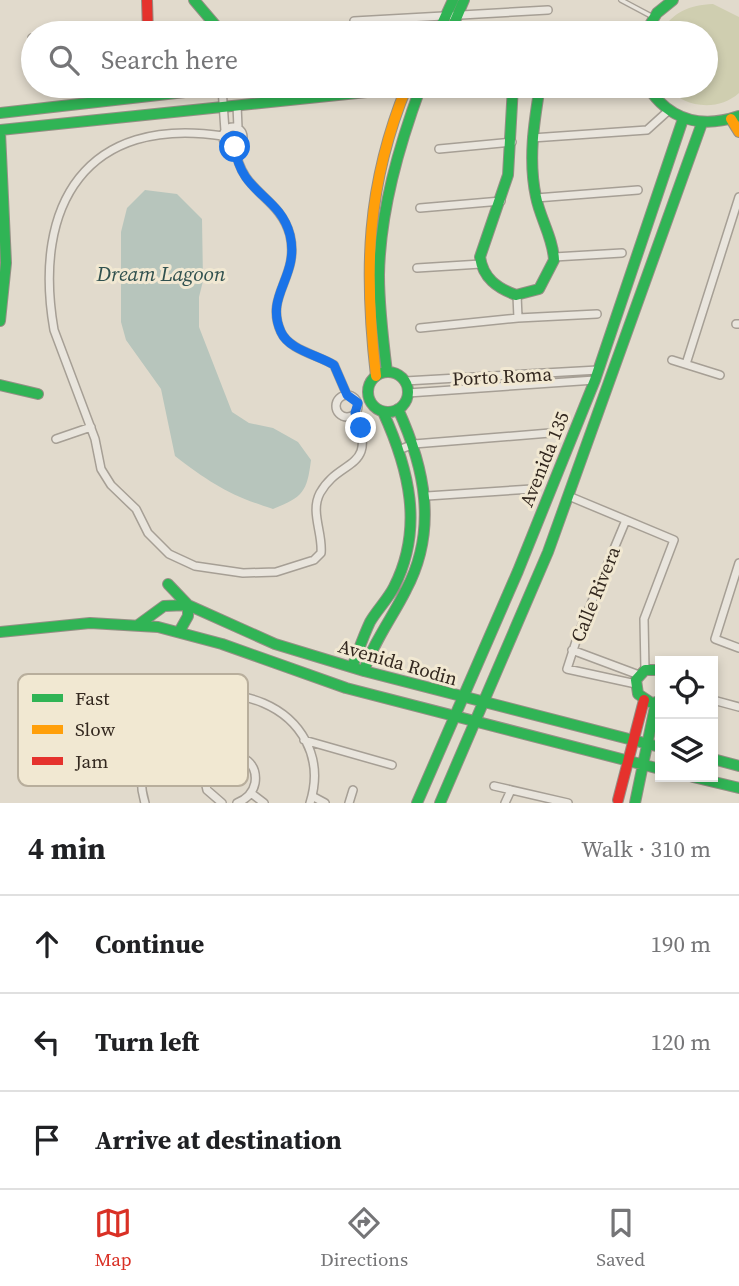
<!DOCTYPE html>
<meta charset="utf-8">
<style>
body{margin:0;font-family:"Source Serif 4",serif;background:#f2f2f2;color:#202124}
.controls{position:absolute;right:21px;bottom:21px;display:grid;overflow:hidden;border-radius:0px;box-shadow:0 4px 10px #0003}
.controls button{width:63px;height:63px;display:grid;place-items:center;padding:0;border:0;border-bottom:2px solid #e0e0e0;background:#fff;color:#202124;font:35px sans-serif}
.stop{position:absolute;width:21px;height:21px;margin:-16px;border:5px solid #1a73e8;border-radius:50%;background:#fff}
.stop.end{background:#1a73e8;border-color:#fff;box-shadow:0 2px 7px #0008}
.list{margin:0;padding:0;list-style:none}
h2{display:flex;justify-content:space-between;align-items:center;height:91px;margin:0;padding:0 28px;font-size:30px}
h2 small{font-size:23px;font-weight:400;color:#757577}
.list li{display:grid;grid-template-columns:46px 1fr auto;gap:21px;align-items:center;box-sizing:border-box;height:98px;padding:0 28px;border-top:2px solid #e0e0e0}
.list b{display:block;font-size:26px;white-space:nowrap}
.list em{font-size:23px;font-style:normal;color:#757577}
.icon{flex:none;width:38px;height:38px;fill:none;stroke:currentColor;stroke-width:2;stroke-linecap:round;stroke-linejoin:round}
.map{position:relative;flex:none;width:739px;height:803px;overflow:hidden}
.search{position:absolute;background:#fff;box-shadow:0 4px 10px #0003;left:21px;right:21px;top:21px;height:77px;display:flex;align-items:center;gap:18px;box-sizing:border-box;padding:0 24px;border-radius:38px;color:#757577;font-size:26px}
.sheet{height:385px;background:#fff}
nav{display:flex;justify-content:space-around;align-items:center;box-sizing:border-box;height:98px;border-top:2px solid #e0e0e0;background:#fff;font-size:19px;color:#757577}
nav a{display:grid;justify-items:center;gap:4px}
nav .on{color:#d93025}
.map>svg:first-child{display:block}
.green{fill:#cfceb0}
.water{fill:#b7c5bc}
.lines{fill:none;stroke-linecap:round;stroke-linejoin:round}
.lane-casing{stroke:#a69f95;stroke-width:6}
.street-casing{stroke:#a69f95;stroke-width:10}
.fast-casing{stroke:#958f85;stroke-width:12}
.slow-casing{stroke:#958f85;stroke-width:12}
.jam-casing{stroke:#958f85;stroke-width:12}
.lane{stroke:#e9e5dd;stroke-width:3.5}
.street{stroke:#e9e5dd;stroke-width:7}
.fast{stroke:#30b455;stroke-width:10}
.slow{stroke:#ff9f0a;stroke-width:10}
.jam{stroke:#e5322d;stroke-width:10}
.route{stroke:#1a73e8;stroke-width:9}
.labels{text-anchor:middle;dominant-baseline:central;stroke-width:6;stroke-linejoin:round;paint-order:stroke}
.street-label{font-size:19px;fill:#33281f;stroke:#f1e8d2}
.water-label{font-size:21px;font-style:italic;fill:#30514f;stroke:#f1e8d2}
.key{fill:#f1e8d2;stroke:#b8ae9c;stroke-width:2}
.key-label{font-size:19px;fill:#33281f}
</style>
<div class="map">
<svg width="739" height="803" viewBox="0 0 739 803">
<rect width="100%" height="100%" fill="#e1dacc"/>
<path class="green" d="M713,4l26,13v76c-21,19 -56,15 -73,-7h40v-53h-46c13,-21 29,-28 53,-29z"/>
<path class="water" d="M145,190l32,4 25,25 1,62 -4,16v30l33,85 17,11 24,5 25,14 13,18c-4,32 -8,37 -38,49 -42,-13 -63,-26 -98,-53l-14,-67 -35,-49 -5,-18v-90l6,-24z"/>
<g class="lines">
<g class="lane-casing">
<path id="lane" d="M621,0l32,17"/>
</g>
<g class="street-casing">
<path id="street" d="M354,21l194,-11
M226,33l112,-6
M32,38h1
M222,88l3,43
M237,105l1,23
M223 137a10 10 0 1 1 20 0a10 10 0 1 1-20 0Z
M223,136c-136,-21 -191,68 -169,194l41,109 6,30 10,16 25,24 12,24 21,21 26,12 48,7 33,-1 38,-12 7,-7c2,-20 -11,-41 -1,-60 19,-35 59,-22 35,-80
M532,138l115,-8 21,-19
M235,147c6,47 44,48 55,88 10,42 -26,60 -9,97 8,18 37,23 53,33l13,30
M439,149l73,-7
M536,198l102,-8
M420,208l81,-7
M554,257l68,-4
M417,268l64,-4
M517,295l1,23
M736,324h3
M420,328l98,-10 79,-4
M672,360l48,15
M686,364l53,-167
M405,381l193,-11
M408,393l187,-13
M336 406a11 11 0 1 1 22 0a11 11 0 1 1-22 0Z
M56,439l35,-12
M401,449l13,-5 136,-11
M427,496l105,-7
M571,497l103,43 -30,79 1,51
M626,520l-48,115 -11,34 69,15
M739,563l-24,76 24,9
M572,650l67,25
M713,700l26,7
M304,740l88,25
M494,786l74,17
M251,793l13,10
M312,796l13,7
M145,803c-7,-22 -4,-47 9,-67 54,-83 186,-27 156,67
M222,803l-15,-13c-14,-46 54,-46 48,-7 -2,10 -8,16 -18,20
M349,803l4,-13
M505,803l6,-13"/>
</g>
<g class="fast-casing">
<path id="fast" d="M194,0l28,33
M438,33l15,-33
M450,33l14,-33
M645,33l12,-20 16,-13
M513,86l-5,89 -28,82c3,21 17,31 36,38l23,-6 15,-29c-1,-22 -14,-42 -18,-63 -8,-37 -2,-75 4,-111
M647,86c22,34 54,43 92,30
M0,113l238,-27
M0,130l425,-44
M0,132l6,131 -6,58
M368 392a20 20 0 1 1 40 0a20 20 0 1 1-40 0Z
M387,372c-4,-32 -8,-64 -8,-97 1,-64 20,-129 42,-189
M0,385l38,9
M168,584l20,21v11l-9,16
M138,625l26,-19 24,-1 87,39 89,27 296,76
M0,632l90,-9 68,4 64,17 124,44 314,81
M352,667c6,-15 11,-30 18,-45 7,-12 18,-23 24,-35 30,-59 15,-118 -11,-175
M364,671c10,-30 28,-53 42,-81 32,-60 19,-122 -8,-181
M650,702l-12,-8 -2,-14 9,-10h15
M713,759l26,7
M693,777l46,11
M417,803l101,-232 77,-191 88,-261
M440,803l108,-251 154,-429
M635,803l21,-101"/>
</g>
<g class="slow-casing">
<path id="slow" d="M731,119l8,13
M376,376c-12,-105 -10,-191 31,-290"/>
</g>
<g class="jam-casing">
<path id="jam" d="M147,0l1,33
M618,800l26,-100"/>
</g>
<use href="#lane" class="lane"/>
<use href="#street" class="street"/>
<use href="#fast" class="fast"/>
<use href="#slow" class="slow"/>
<use href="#jam" class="jam"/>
</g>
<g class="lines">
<path class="route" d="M235,147c5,47 45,48 55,88 10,42 -26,60 -9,97 8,18 37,23 53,33l13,30 11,8 -3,10 6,15"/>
</g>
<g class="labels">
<g class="street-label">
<text transform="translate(502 376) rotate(-3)">Porto Roma</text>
<text transform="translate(544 459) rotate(-68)">Avenida 135</text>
<text transform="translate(595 594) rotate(-68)">Calle Rivera</text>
<text transform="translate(398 662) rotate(16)">Avenida Rodin</text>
</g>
<g class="water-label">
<text x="161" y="273">Dream Lagoon</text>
</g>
</g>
<rect x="18" y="674" width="230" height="112" rx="10" class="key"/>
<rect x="32" y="694" width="31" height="8" fill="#30b455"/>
<rect x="32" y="725" width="31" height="9" fill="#ff9f0a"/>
<rect x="32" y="757" width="31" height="8" fill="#e5322d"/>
<g class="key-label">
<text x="75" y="705">Fast</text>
<text x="75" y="736">Slow</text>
<text x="75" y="768">Jam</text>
</g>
</svg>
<div class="controls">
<button><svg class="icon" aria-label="locate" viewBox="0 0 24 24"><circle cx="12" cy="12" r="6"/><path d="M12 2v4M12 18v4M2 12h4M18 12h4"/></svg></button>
<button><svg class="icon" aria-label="layers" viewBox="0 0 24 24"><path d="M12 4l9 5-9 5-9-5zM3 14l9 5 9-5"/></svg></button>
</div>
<div class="stop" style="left:235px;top:147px"></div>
<div class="stop end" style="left:361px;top:428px"></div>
<div class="search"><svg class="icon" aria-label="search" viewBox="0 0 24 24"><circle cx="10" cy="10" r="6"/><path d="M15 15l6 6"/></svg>Search here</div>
</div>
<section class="sheet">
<h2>4 min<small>Walk · 310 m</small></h2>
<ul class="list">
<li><svg class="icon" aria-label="ahead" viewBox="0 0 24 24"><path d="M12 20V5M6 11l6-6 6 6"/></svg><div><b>Continue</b></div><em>190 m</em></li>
<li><svg class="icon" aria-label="left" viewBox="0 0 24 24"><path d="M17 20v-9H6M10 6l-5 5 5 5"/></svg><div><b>Turn left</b></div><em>120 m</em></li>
<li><svg class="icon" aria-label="arrive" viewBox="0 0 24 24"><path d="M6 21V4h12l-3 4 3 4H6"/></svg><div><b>Arrive at destination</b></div></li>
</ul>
</section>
<nav>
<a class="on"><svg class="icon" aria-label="map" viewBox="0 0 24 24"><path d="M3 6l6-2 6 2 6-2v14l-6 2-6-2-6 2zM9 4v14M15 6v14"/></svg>Map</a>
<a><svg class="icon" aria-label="directions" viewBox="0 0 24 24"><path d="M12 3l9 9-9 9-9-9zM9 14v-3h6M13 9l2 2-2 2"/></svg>Directions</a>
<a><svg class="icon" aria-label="saved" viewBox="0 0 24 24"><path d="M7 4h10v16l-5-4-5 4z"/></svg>Saved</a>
</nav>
